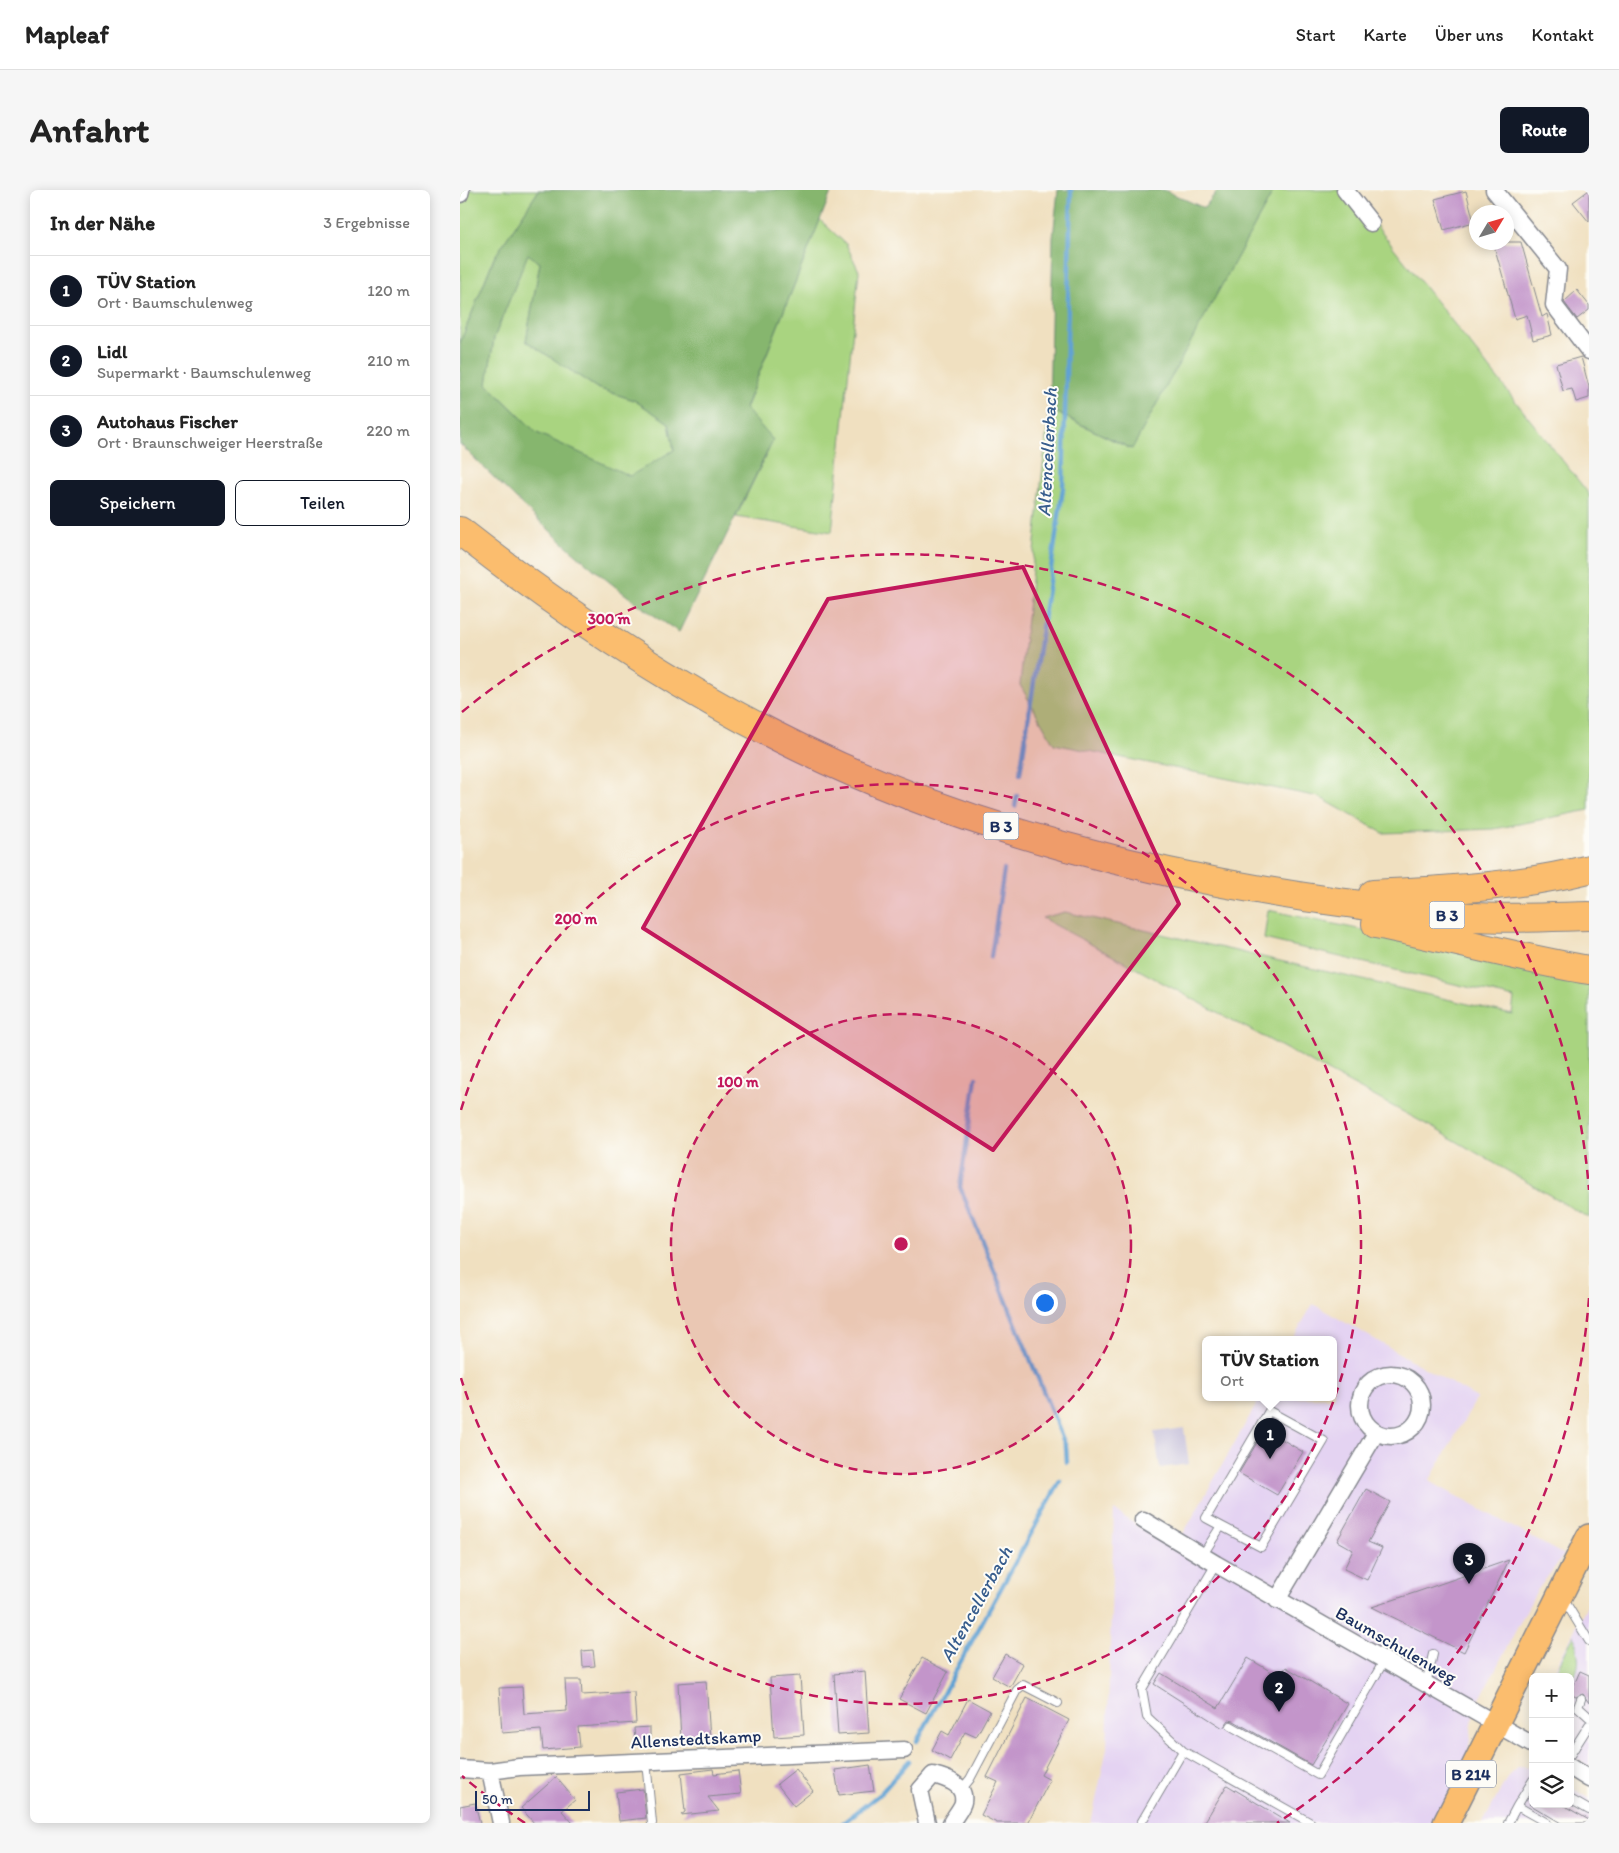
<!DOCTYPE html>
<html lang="de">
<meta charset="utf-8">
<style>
body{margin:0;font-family:Itim,sans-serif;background:#f6f6f6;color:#222}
.controls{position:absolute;right:15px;bottom:15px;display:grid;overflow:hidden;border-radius:8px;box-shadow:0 2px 12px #0003}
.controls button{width:45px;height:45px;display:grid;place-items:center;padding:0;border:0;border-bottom:1px solid #e0e0e0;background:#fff;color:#222;font:25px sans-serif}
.compass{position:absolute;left:1009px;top:15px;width:45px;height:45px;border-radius:50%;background:#fff;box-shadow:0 2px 12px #0003;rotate:52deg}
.scale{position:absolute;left:15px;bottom:12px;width:115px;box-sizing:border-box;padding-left:5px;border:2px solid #1b2f5e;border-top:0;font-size:14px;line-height:18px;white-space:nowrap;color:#1b2f5e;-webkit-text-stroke:4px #fdfcf7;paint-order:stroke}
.you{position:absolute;left:584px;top:1112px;width:18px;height:18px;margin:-12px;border:4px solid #fff;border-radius:50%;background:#1a73e8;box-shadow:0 0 0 8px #1a73e833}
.badge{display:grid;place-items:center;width:32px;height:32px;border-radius:50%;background:#111827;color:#fff;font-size:16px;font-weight:700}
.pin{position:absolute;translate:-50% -41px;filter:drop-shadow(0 1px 2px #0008)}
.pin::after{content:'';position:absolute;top:26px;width:18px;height:15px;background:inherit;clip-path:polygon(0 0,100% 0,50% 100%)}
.popup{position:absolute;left:742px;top:1146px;width:135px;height:65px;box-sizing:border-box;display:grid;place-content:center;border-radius:8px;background:#fff;filter:drop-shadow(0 1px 4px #0005);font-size:16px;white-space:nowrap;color:#767676}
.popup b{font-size:19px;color:#222}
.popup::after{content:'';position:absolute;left:50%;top:100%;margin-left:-10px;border:10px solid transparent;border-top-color:#fff}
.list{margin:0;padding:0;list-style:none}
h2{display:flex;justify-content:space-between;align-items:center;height:65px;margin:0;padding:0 20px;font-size:21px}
h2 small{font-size:16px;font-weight:400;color:#767676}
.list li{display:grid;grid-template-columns:32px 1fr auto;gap:15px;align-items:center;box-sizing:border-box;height:70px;padding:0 20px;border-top:1px solid #e0e0e0}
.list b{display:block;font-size:19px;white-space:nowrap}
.list p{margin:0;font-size:16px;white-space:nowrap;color:#767676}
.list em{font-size:16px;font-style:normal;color:#767676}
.actions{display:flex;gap:10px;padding:15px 20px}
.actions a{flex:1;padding:11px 0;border:1px solid #111827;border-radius:8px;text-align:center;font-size:18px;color:#111827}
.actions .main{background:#111827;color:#fff}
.icon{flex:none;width:28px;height:28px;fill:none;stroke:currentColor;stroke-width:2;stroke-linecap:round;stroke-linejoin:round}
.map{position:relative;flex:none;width:1129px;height:1633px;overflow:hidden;border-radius:8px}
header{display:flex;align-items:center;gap:30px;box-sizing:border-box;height:70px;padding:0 25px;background:#fff;border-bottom:1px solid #e0e0e0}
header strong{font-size:24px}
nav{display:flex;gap:28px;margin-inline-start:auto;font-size:18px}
.intro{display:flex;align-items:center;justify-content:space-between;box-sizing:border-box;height:120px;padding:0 30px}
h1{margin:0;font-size:35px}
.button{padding:12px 22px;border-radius:8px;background:#111827;color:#fff;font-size:18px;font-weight:700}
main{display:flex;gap:30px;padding:0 30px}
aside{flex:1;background:#fff;border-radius:8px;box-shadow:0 2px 12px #0003}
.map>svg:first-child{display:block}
.built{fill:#e4d3f2}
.industrial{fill:#c6c0da}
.green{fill:#a9d480;stroke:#62826f}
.forest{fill:#86b66e;stroke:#507266;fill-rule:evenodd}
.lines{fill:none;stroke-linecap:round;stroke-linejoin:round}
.stream{stroke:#60a2d3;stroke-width:4.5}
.building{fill:#c395ca}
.lane-casing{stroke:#86888f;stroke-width:10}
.street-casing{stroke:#86888f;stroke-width:19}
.primary-casing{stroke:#86888f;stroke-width:28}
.highway-casing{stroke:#86888f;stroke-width:30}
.lane{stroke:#fff;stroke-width:8}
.street{stroke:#fff;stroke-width:16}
.primary{stroke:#fbbd6e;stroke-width:25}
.highway{stroke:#fbbd6e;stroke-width:28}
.marked{fill:#c2185b;fill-opacity:0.2;stroke:#c2185b;stroke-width:4;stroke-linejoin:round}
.ring{fill:none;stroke:#c2185b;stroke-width:2.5;stroke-dasharray:9 6}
.labels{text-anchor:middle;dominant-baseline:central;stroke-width:4;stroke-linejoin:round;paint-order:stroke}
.shield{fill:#fdfcf7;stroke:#5f6c8c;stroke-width:1}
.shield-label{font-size:16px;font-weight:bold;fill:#1b2f5e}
.street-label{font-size:18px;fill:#1b2f5e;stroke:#fdfcf7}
.water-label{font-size:19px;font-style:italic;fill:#375d8d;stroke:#fdfcf7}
.centre{fill:#c2185b;stroke:#fdfcf7;stroke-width:2.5}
.ring-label{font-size:15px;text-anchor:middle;font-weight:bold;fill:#c2185b;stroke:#fdfcf7;stroke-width:4;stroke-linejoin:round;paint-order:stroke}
</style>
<header>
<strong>Mapleaf</strong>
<nav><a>Start</a><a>Karte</a><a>Über uns</a><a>Kontakt</a></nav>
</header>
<div class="intro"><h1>Anfahrt</h1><a class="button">Route</a></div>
<main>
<aside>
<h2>In der Nähe<small>3 Ergebnisse</small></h2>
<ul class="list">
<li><span class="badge">1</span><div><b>TÜV Station</b><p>Ort · Baumschulenweg</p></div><em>120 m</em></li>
<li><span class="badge">2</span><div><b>Lidl</b><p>Supermarkt · Baumschulenweg</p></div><em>210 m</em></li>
<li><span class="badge">3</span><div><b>Autohaus Fischer</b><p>Ort · Braunschweiger Heerstraße</p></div><em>220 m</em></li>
</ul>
<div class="actions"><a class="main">Speichern</a><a>Teilen</a></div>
</aside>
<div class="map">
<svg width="1129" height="1633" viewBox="0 0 1129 1633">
<rect width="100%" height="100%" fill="#fdfcf7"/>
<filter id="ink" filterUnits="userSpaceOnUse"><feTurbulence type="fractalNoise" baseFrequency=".02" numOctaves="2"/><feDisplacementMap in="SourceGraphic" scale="10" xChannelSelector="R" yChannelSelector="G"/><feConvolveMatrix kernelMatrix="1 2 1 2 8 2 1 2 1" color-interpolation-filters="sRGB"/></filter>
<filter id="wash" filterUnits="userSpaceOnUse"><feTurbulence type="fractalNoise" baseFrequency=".0096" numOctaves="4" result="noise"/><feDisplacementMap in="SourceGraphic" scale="20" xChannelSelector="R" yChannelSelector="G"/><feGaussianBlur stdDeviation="1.12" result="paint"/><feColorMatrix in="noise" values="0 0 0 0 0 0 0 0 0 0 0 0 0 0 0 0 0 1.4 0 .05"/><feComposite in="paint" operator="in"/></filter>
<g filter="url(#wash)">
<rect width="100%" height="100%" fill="#f0e0c0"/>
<path class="built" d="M853,1114l164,94 -48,83 135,74 -28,37 -62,118 -8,57 -32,56h-343l16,-75 7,-238 60,40 86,-152h74v-58h-42z
M1129,1411v166l-19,-12v-78h-19z
M1058,1577l15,1v36h37v-17l19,11v25h-106l25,-47z"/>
<path class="industrial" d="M724,1238l5,36 -29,4 -6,-36z"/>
<path class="green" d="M0,0h79l-45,68 -34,85z
M814,0h74l241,304v316l-95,19 -111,4 -64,-36 -265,-53 -34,-59 29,-276 82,40z
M360,30l26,24 13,27 -27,261 -96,-15 37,-76 -28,-32z
M68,63l12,10 -14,78 71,47 37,12 35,23 5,27 -44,27 -93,-44 -50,-49 7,-46z
M808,720l321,68v240l-152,-88 -395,-212 23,-6 447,102 2,-16 -250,-59z
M1114,1445c5,25 8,28 -4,51v-9h-17z"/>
<path class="forest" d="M79,0h293l-87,218 28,32 -94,192c-82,-52 -150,-120 -219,-188v-101l34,-85zM68,64l12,9 -14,78 71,47 37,12 35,23 5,27 -44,26 -93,-43 -50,-49 7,-46z
M598,0h106l40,18 14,-18h56l-142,259 -83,-40 4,-171z"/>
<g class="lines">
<path class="stream" d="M560,584l43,-285 8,-299
M555,616l2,-10
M531,767l13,-87
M516,888l-16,109 106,260 1,15
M457,1551l143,-260
M383,1633l38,-30 28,-32"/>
</g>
<g id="blocks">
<path class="building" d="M1129,0v32l-16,-20z
M1006,1l8,31 -30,8 -9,-31z
M1033,52h28l21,75 5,-3 5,21 -19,5 -6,-25 -12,4z
M1117,100l12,15v5l-12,9 -13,-17z
M1121,167l8,30v11l-13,4 -4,-13 -9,2 -7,-27z
M805,1239l38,23 -26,43 -38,-22z
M906,1299l24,13 -22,40 14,6 -15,32 -23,-11 9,-19 -16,-9z
M1049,1370l-45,92 -92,-45 45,-15z
M133,1460l2,16 -12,1 -1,-16z
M545,1464l18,10 -13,23 -18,-10z
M462,1468l26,14 -22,41 -27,-14z
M788,1468l32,19 6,-10 62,37 -37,61 -77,-44 -5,-1 -6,8 -69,-44 7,-11 57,35z
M405,1481l4,62 -31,2 -4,-61z
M1120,1481l9,4v28l-6,-9 -7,3 -6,-3z
M340,1486l4,59 -30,2 -4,-59z
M105,1490h16l1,15 52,-3 2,31 -58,4 2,20 -37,3 -2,-20 -39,3 -3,-45 23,-1 2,27 43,-3z
M246,1491l4,57 -29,2 -3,-57z
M567,1508l42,22 -28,55 9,5 -22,43h-31l-16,-8 17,-33 -11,-5z
M508,1509l22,12 -14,26 -11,-5 -15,28 -18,-10 10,-19 7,4z
M190,1537v14l-15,1 -1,-14z
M410,1575l4,26 -35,4 -4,-25z
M253,1579l1,5 24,-3 3,23 -33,3 11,14 -38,4 4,-3 -4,-39z
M336,1579l17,22 -19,15 -17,-22z
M96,1587l19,23 -13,11 11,12h-39l-13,-15z
M767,1595l63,38h-86z
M183,1599l3,29 -27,3 -3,-29z
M15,1613l5,20h-20v-17z
M1069,1614h32l28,16v3h-28z"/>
</g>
</g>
<g filter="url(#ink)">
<use href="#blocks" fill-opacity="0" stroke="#86888f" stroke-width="1"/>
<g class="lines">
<g class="lane-casing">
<path id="lane" d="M742,1366l19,-30 40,21 63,-106 -55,-30 -63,107 15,8
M756,1374l-74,125 5,28 36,34 128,72
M1103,1408l26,43
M966,1494l7,-30
M1121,1509l-3,8 11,10
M771,1536l87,49 66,-114
M1110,1565l19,-30
M186,1571l6,62
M1073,1590l-16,26 30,17
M501,1600l9,-11 47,-89 6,-5 35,18
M1110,1609l19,11
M681,1633l42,-72
M1048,1633l9,-17"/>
</g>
<g class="street-casing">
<path id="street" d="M885,0l26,33
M1034,0l64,79 -4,36 35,46
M0,4l1,-4
M900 1215a31 31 0 1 1 62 0a31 31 0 1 1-62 0Z
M683,1330l73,44 317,181
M817,1410l99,-167
M1110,1577l19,12
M0,1579l30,2 29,-4 385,-17
M30,1581l11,52
M467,1633l-7,-33 13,-15c12,3 33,9 30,27 -1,6 -9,15 -12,21"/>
</g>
<g class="primary-casing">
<path id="primary" d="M986,1633l143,-286"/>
</g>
<g class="highway-casing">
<path id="highway" d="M0,341c106,83 218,158 340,217 166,81 356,129 539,154 44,6 89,13 134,15 38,2 77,0 116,-1
M913,704c73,-4 144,-7 216,-25
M916,734c71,14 141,34 213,46"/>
</g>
<use href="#lane" class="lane"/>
<use href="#street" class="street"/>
<use href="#primary" class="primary"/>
<use href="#highway" class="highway"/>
</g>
</g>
<path class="marked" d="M563,377l156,337 -186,246 -350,-222 185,-329z"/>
<circle cx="441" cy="1054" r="230" fill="#c2185b" fill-opacity=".12"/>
<g class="ring">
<circle cx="441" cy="1054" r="230"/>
<path d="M1 920A460 460 0 1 1 1 1188"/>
<path d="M1129 1108A690 690 0 0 1 817 1633M65 1633A690 690 0 0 1 2 1586M2 522A690 690 0 0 1 1129 1000"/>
</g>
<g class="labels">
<g class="shield">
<rect x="523.5" y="622.5" width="35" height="27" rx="4"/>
<rect x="969.5" y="711.5" width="35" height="27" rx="4"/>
<rect x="986" y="1570.5" width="50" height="27" rx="4"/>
</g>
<g class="shield-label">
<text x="541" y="636">B 3</text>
<text x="987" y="725">B 3</text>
<text x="1011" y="1584">B 214</text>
</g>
<g class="street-label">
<text transform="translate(936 1455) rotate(30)">Baumschulenweg</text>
<text transform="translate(236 1549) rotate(-3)">Allenstedtskamp</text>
</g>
<g class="water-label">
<text transform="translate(587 262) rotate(-87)">Altencellerbach</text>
<text transform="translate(516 1414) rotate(-61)">Altencellerbach</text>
</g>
</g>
<circle cx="441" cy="1054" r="8" class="centre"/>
<g class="ring-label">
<text x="149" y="434">300 m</text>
<text x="116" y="734">200 m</text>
<text x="278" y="897">100 m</text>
</g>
</svg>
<div class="controls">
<button>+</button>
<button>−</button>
<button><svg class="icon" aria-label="layers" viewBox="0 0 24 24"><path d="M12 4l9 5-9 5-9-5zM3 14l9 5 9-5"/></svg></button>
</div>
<svg class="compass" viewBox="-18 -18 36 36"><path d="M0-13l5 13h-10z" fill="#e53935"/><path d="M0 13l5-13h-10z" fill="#767676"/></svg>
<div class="scale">50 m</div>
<div class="you"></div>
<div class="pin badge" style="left:810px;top:1269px">1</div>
<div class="popup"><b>TÜV Station</b>Ort</div>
<div class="pin badge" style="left:819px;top:1522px">2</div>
<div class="pin badge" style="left:1009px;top:1394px">3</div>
</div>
</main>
